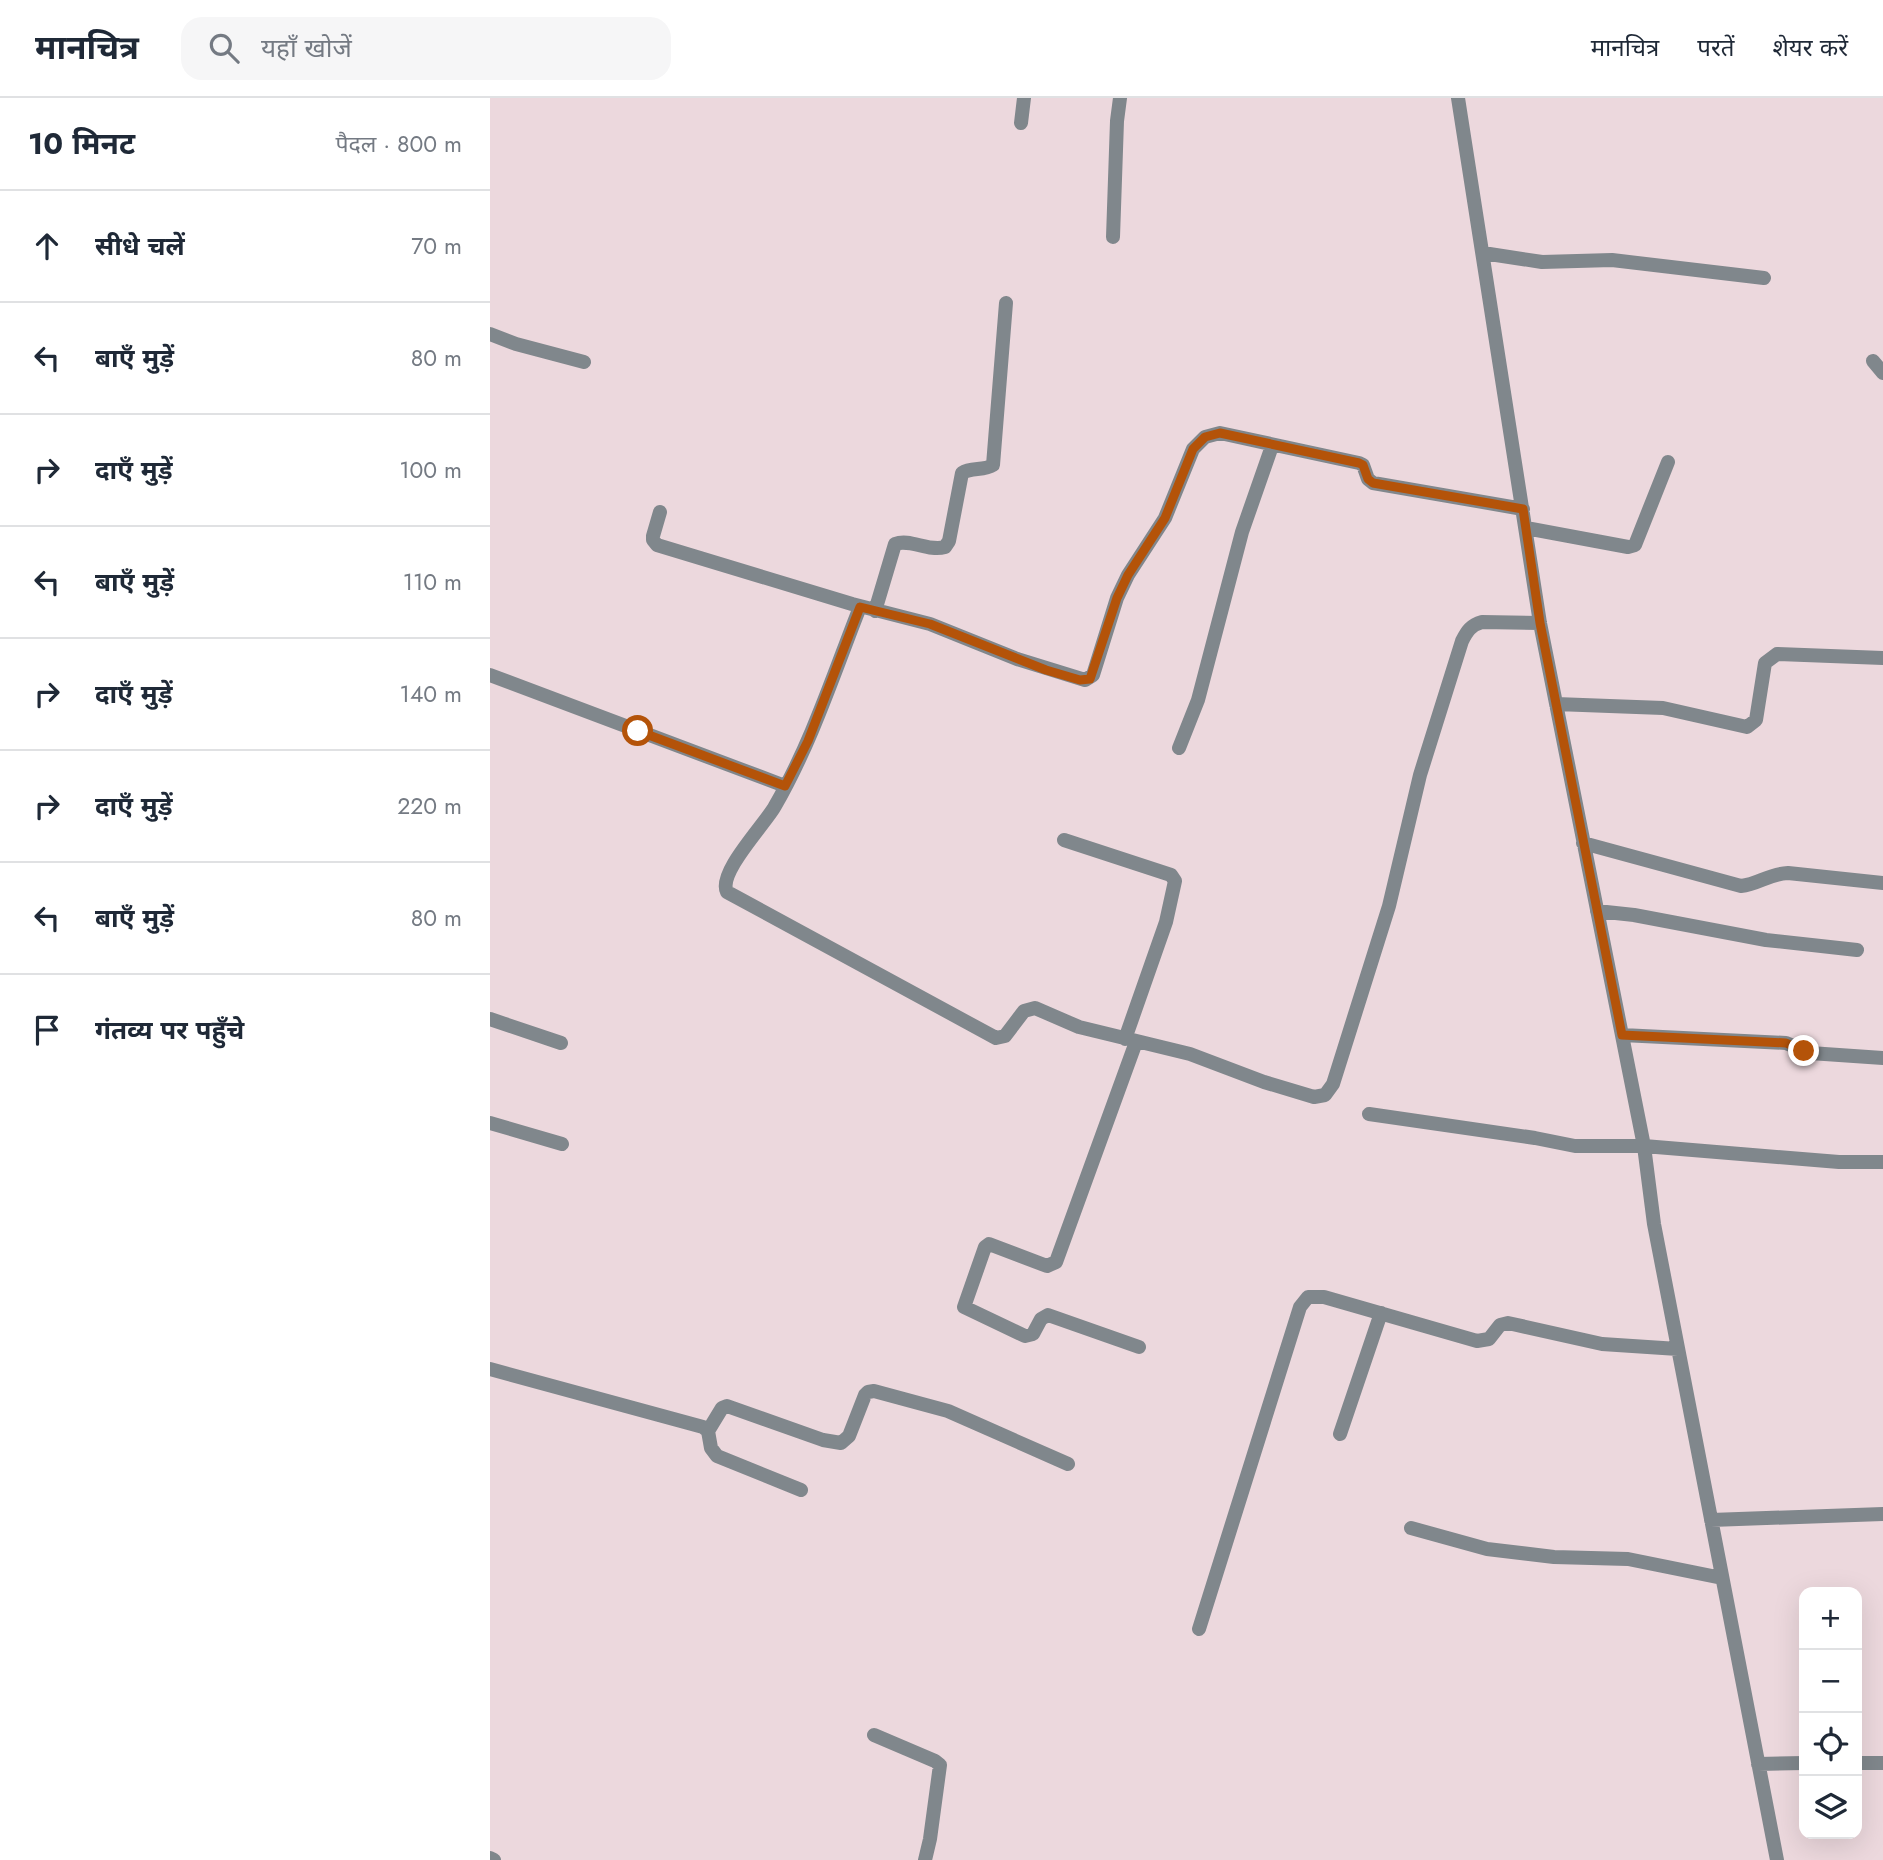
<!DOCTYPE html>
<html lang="hi">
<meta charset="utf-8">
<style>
body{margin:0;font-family:Jost,"Noto Sans Devanagari",sans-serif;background:#f6f6f7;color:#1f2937}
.controls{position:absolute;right:21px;bottom:21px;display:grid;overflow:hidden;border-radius:14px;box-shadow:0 7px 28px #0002}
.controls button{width:63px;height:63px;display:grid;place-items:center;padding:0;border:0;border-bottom:2px solid #e0e1e3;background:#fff;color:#1f2937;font:35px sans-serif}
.stop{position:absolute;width:21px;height:21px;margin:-16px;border:5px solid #b45309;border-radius:50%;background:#fff}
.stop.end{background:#b45309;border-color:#fff;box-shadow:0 2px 7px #0008}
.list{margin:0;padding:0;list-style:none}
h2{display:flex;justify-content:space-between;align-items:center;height:91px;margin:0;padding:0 28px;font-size:30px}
h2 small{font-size:23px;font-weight:400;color:#747a83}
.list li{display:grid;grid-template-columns:46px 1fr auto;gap:21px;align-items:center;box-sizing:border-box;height:112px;padding:0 28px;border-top:2px solid #e0e1e3}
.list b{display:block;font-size:26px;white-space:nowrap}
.list em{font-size:23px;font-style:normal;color:#747a83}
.icon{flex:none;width:38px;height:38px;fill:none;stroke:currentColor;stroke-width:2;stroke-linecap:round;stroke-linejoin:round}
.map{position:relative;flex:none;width:1393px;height:1762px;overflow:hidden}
header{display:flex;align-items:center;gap:42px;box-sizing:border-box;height:98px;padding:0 35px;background:#fff;border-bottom:2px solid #e0e1e3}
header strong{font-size:33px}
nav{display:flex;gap:38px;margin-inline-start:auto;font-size:24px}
.search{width:490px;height:63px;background:#f6f6f7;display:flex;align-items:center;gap:18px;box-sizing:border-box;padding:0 24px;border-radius:21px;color:#747a83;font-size:26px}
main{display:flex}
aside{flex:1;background:#fff}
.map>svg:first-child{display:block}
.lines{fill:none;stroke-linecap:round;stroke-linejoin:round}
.minor{stroke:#80878c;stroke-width:14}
.route{stroke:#b45309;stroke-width:9}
</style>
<header>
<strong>मानचित्र</strong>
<div class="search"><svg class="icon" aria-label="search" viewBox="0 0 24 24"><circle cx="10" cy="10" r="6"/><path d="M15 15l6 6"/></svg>यहाँ खोजें</div>
<nav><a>मानचित्र</a><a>परतें</a><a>शेयर करें</a></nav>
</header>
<main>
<aside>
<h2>10 मिनट<small>पैदल · 800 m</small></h2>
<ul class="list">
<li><svg class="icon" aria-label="ahead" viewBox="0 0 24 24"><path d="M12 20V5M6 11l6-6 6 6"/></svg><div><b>सीधे चलें</b></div><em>70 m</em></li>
<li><svg class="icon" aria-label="left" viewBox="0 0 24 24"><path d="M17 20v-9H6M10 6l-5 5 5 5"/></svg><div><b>बाएँ मुड़ें</b></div><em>80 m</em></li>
<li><svg class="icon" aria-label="right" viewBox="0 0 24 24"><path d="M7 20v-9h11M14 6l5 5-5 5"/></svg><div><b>दाएँ मुड़ें</b></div><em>100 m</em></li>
<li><svg class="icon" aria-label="left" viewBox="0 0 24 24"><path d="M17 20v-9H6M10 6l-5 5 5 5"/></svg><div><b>बाएँ मुड़ें</b></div><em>110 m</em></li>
<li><svg class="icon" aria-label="right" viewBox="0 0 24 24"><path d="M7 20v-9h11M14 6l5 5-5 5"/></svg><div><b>दाएँ मुड़ें</b></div><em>140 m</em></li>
<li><svg class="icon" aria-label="right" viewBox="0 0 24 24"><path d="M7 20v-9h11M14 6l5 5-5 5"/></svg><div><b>दाएँ मुड़ें</b></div><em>220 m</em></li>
<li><svg class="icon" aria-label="left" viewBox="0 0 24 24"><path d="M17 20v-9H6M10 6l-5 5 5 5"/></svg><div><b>बाएँ मुड़ें</b></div><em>80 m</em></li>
<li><svg class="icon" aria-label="arrive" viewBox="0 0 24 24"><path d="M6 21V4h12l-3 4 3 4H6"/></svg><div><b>गंतव्य पर पहुँचे</b></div></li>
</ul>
</aside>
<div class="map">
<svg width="1393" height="1762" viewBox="0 0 1393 1762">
<rect width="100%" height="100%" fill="#ecd8dd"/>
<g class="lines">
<path class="minor" d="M968,0l82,525 104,523 10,78 123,636
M531,25l3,-25
M623,139l4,-116 3,-23
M993,155l59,9 70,-2 152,18
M0,236l26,10 68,18
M1383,263l10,12
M170,414l-7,24v4l4,5 195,59 78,20 87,35 68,21 8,-5 24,-77 11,-23 37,-57 28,-69 12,-12 15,-4 139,30 4,2 5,14 5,4 150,26
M1036,430l102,19 7,-2 33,-83
M370,509c-26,66 -49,137 -85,199 -9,17 -58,67 -48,86l269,146 9,-2 19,-25 11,-3 44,19 111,27 74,28 50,15 11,-2 8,-11 56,-178 31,-131 42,-134c5,-10 9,-16 20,-19l58,1
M385,513l20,-67c15,-6 33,8 50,3l4,-6 13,-68c9,-6 22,-2 31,-8l13,-162
M0,577l295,111
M1066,606l107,4 84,19 9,-7 9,-57 12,-9 106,4
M689,650l19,-48 44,-168 30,-86
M574,742l107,35 4,6 -9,41 -41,117
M1093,745l158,43c18,-2 27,-12 47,-13l95,10
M1107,813l37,4 132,25 91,10
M0,921l71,24
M1132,937l164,8 24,10 73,5
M646,944l-80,220 -9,4 -58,-22 -4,3 -21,60 61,29 8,-2 8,-15 7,-4 91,32
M879,1016l166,24 40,8h69l195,16h44
M0,1025l72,21
M0,1271l213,58 5,4 3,17 6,8 84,34
M218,1333l14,-23 5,-2 96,34 18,3 8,-7 16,-41 3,-3 6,-1 74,20 120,53
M850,1336l41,-121
M1221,1422l172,-6
M921,1430l76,21 67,8 74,2 94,19
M709,1531l101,-322 8,-10h16l153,44 12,-2 11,-14 8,-2 94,21 76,5
M384,1637l61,26 5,4 -10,74 -5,21
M1367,1665h26
M1268,1666l46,-1
M0,1760l4,2"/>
</g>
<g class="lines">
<path class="route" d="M148,633l147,55 23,-45 52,-134 70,17 116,46 34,10 10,-1 27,-81 11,-23 37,-57 28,-69 12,-12 15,-4 139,30 4,2 5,14 5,4 150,26 17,114 82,412 164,8 18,8"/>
</g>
</svg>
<div class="controls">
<button>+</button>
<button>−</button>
<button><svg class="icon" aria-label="locate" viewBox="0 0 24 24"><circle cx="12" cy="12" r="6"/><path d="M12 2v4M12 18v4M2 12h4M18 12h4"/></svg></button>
<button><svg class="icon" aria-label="layers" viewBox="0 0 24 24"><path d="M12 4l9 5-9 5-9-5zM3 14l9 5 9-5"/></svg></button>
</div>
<div class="stop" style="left:148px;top:633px"></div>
<div class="stop end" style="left:1314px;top:953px"></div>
</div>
</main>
